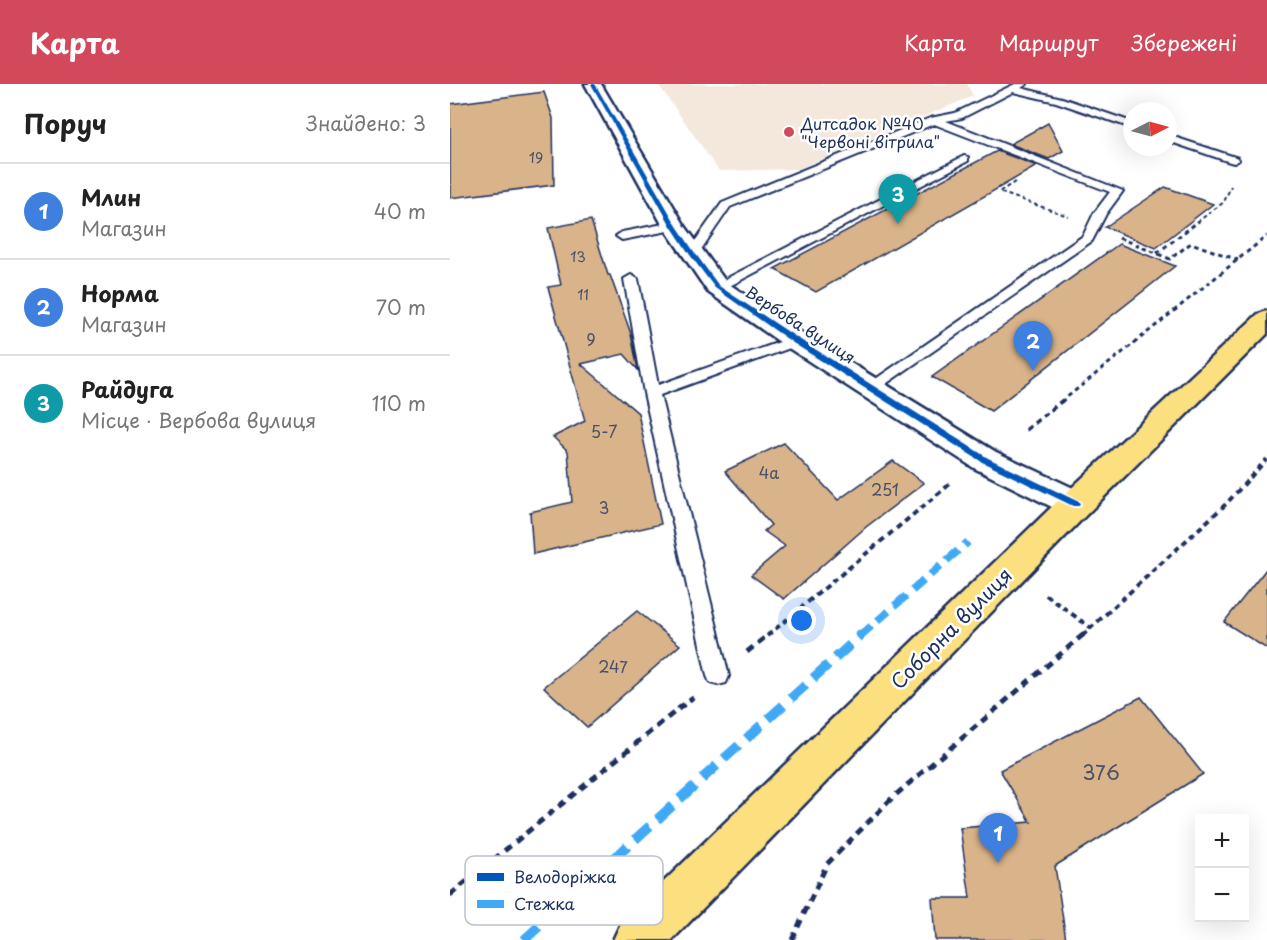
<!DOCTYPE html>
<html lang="uk">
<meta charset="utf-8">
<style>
body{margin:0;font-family:"Playpen Sans",sans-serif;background:#f2f2f2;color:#222}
.controls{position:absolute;right:18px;bottom:18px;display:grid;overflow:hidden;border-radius:0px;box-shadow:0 6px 24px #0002}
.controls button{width:54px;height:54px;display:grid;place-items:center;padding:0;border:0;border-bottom:2px solid #e0e0e0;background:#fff;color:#222;font:30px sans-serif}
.compass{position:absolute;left:673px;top:18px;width:54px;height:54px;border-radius:50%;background:#fff;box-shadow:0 6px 24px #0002;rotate:84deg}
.you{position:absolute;left:352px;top:537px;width:21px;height:21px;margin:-15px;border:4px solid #fff;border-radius:50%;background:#1a73e8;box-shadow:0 0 0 9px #1a73e833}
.badge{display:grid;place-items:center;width:39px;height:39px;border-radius:50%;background:#d1495b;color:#fff;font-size:20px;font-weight:700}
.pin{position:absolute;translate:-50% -50px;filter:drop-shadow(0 2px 3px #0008)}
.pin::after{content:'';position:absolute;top:32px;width:21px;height:18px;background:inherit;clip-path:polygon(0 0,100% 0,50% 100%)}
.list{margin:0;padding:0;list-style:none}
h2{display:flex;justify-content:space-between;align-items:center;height:78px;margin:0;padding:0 24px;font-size:26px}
h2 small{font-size:20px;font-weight:400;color:#767676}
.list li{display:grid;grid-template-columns:39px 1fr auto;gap:18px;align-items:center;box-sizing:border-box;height:96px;padding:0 24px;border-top:2px solid #e0e0e0}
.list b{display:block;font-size:22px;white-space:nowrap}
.list p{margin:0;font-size:20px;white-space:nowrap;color:#767676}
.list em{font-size:20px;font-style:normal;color:#767676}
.map{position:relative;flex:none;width:817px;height:856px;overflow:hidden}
header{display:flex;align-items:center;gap:36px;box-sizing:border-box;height:84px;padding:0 30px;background:#d1495b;color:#fff}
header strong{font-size:28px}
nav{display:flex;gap:33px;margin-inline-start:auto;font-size:21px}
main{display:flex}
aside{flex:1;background:#fff}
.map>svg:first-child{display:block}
.built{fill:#f4e8dc}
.building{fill:#d9b38a;stroke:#1b2f5e;stroke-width:1.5}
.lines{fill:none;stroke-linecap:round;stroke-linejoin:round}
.lane-casing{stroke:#1b2f5e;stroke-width:4}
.street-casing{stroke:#1b2f5e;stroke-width:5}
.primary-casing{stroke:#1b2f5e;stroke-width:5}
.path-far3{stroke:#1b2f5e;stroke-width:2;stroke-dasharray:4 3;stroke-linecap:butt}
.path-far2{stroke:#1b2f5e;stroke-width:3;stroke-dasharray:4.5 4;stroke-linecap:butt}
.path-far1{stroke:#1b2f5e;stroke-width:4;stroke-dasharray:6 4.5;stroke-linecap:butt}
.path{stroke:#1b2f5e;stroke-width:5;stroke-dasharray:8 6;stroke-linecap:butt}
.lane{fill:#fff;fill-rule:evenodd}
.street{fill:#fff;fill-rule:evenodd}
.primary{fill:#fce080;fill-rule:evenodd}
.quiet-far1{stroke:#3fa9f5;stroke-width:8;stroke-dasharray:15 8;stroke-linecap:butt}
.quiet{stroke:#3fa9f5;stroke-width:10;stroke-dasharray:20 10;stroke-linecap:butt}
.cycleway-casing{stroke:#fff;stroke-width:4}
.cycleway{fill:#0057b8;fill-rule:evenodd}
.poi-dot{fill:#d1495b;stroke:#fff;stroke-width:2}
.labels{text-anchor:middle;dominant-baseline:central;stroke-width:5;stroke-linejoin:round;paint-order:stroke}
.far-number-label{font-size:14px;fill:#4a5069}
.far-poi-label{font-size:16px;fill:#1b2f5e;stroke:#fff;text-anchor:start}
.far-street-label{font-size:16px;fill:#1b2f5e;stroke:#fff}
.number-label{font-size:16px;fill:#4a5069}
.street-label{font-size:20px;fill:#1b2f5e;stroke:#fff}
.near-number-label{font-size:20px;fill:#4a5069}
.key{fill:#fff;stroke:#bbc1cf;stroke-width:1.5}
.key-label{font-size:16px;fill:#1b2f5e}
</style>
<header>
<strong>Карта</strong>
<nav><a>Карта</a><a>Маршрут</a><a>Збережені</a></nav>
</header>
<main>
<aside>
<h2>Поруч<small>Знайдено: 3</small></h2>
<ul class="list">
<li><span class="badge" style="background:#3f7fe0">1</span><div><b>Млин</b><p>Магазин</p></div><em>40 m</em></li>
<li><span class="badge" style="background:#3f7fe0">2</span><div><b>Норма</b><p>Магазин</p></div><em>70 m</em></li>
<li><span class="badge" style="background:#0f9aa8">3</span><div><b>Райдуга</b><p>Місце · Вербова вулиця</p></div><em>110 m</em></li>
</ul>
</aside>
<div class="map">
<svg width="817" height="856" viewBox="0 0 817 856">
<rect width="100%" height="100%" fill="#fff"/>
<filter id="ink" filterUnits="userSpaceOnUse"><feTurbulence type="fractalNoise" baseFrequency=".0167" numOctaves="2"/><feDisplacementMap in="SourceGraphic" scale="12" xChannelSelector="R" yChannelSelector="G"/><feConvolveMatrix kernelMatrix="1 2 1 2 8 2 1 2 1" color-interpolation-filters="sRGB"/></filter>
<g filter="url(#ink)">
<path class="built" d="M208,0h309l6,12 -175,73 -79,2z"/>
<path class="building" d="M94,8l9,26 1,67 -104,13v-94z
M598,39l15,28 -14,8 -39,-15z
M547,67l40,15 -221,126 -42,-23z
M715,103l48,17 -57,44 -51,-21z
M141,136l17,55h2l21,59 7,36 -14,-16 -43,10 57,49 23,111 -128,30 -3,-42 42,-10 -4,-51 -15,-14 32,-16 -37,-134 13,-2 -13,-57z
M669,160l56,22 -184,145 -59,-34z
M334,359l54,57 55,-39 31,22 -58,44 -82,72 -33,-24 34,-29 -21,-15 7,-6 -46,-54z
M817,484v81l-43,-27z
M187,527l43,34 -93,82 -43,-40z
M691,613l62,77 -148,92 11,74h-131l-3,-42h38l-10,-70 71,-6 -31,-52z"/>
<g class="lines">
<g class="lane-casing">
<path id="lane" d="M565,0h12l-6,4 41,10 70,24v6l-76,-26 -43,-10 -51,26 -16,3 177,70 -17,23 -14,27 -215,149 -5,2 -8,-5 219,-151 11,-23 16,-21 -176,-68 -204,83 -34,50 -4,1 -6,-4 36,-51 208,-85 25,-5z
M718,51l70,23 1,2 -5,3 -4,-1 -62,-21z
M514,72l4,1v4l-246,129 -5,1 -7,-4z
M224,138l6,4 -2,3 -56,11 -6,-4 6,-4z
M181,191l7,4 20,106 133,-47h10l2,3 -2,3 -141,51 69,281 -3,7 -8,2 -8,-2 -3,-7 -63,-283 -20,-114z"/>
</g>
<g class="street-casing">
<path id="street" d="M135,0h16l84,142 41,56 79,53 191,117 92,43 4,9 -4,9 -12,3 -12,-3 -90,-45 -187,-121 -79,-55 -45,-66z"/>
</g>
<g class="primary-casing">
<path id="primary" d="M817,227v23l-179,179 -416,427h-59l8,-17 443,-428 194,-181z"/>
</g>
<path class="path-far3" d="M565,98l-16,10 69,24
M747,138l27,-20 7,-16"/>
<path class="path-far2" d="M669,154l51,21 21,-16 47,17
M707,169l42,-32
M611,318l206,-166"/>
<path class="path-far1" d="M576,346l37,-30
M596,511l45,33
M317,552l183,-152
M632,552l144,-132 41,-45"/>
<path class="path" d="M297,568l22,-18
M0,811l243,-198
M342,856l35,-76 65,-66 192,-164"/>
<use href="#lane" class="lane"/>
<use href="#street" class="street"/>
<use href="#primary" class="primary"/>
<path class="quiet-far1" d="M410,552l108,-94"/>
<path class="quiet" d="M74,856l338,-306"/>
<g class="cycleway-casing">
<path id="cycleway" d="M141,0h4l82,142 18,27 24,33 80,53 189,119 91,44 1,2 -1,2h-6l-91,-44 -189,-119 -78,-55 -25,-33 -19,-29z"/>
</g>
<use href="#cycleway" class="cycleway"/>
</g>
</g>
<circle class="poi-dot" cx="339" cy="48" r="6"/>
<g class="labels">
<g class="far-number-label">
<text x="86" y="73">19</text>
<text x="128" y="172">13</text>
<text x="133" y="210">11</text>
</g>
<g class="far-poi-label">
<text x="351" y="39">Дитсадок №40<tspan x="351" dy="18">"Червоні вітрила"</tspan></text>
</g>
<g class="far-street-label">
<text transform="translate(351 240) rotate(33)">Вербова вулиця</text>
</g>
<g class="number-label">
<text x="141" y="255">9</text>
<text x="154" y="347">5-7</text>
<text x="319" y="388">4а</text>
<text x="435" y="405">251</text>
<text x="154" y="423">3</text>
<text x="163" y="582">247</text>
</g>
<g class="street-label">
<text transform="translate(501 544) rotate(-45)">Соборна вулиця</text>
</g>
<g class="near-number-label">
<text x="651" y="688">376</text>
</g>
</g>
<rect x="15" y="772" width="198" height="69" rx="9" class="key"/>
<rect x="27" y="789" width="27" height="8" fill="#0057b8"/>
<rect x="27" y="816" width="27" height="8" fill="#3fa9f5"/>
<g class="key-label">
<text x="64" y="799">Велодоріжка</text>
<text x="64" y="826">Стежка</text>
</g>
</svg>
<div class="controls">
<button>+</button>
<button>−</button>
</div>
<svg class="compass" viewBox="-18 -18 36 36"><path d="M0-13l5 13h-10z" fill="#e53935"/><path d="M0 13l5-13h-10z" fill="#767676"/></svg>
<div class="you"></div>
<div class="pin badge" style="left:548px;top:779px;background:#3f7fe0">1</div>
<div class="pin badge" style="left:583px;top:287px;background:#3f7fe0">2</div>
<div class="pin badge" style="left:448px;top:140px;background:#0f9aa8">3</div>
</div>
</main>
